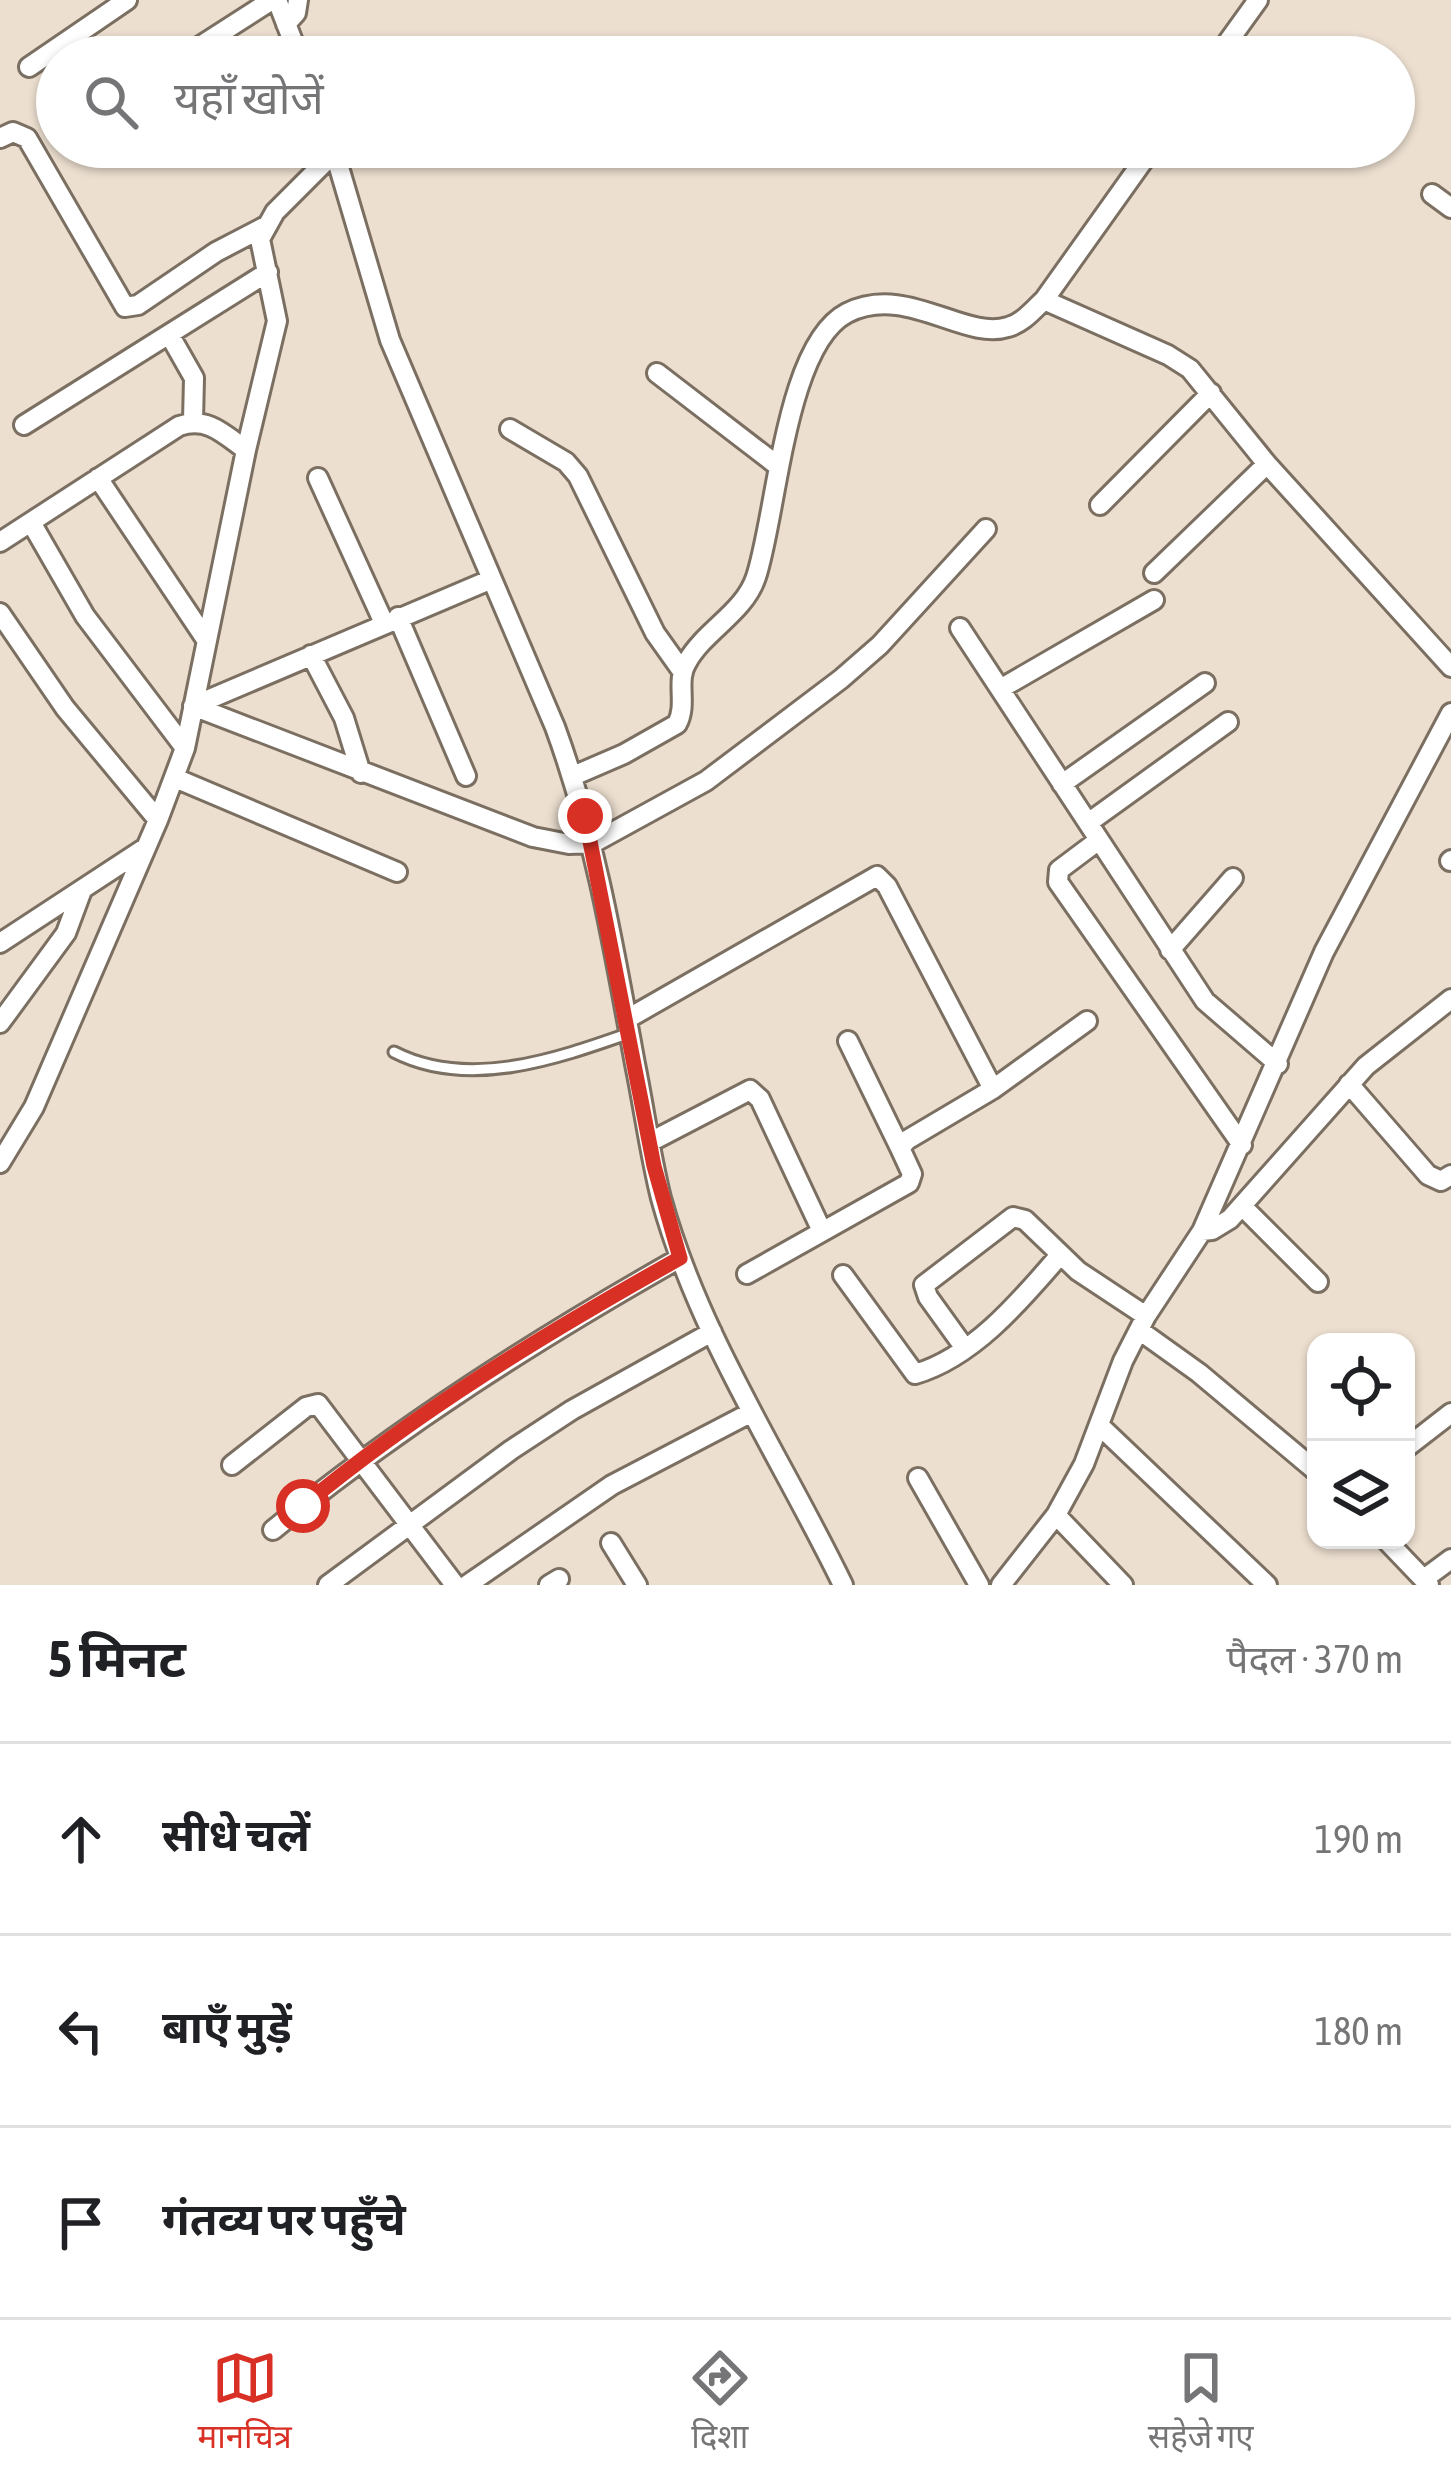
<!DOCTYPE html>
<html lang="hi">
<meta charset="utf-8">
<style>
body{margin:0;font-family:"Asap Condensed","Noto Sans Devanagari",sans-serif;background:#f2f2f2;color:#202124}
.controls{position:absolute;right:36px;bottom:36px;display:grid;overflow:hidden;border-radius:24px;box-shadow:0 3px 9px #0004}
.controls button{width:108px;height:108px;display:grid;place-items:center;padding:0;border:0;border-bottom:3px solid #e0e0e0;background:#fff;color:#202124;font:60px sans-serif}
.stop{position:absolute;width:36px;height:36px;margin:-27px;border:9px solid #d93025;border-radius:50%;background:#fff}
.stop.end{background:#d93025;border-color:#fff;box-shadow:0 3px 12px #0008}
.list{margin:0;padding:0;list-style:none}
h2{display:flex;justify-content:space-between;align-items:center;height:156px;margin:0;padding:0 48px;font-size:51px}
h2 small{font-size:39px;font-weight:400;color:#757577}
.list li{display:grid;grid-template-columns:78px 1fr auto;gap:36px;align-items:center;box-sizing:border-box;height:192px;padding:0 48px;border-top:3px solid #e0e0e0}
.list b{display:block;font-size:45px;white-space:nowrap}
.list em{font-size:39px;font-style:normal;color:#757577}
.icon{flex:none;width:66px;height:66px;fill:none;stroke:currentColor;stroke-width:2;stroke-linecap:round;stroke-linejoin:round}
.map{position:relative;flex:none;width:1451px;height:1585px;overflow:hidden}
.search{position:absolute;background:#fff;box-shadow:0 3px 9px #0004;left:36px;right:36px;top:36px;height:132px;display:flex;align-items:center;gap:30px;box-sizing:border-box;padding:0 42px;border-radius:66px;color:#757577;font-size:45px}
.sheet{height:732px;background:#fff}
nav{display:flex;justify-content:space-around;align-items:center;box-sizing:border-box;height:168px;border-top:3px solid #e0e0e0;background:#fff;font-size:33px;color:#757577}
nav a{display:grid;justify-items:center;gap:6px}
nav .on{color:#d93025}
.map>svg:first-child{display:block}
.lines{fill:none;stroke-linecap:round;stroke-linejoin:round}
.lane-casing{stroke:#7b6f62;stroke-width:15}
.street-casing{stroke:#7b6f62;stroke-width:24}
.lane{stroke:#fff;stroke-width:9}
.street{stroke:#fff;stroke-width:18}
.route{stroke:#d93025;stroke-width:15}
</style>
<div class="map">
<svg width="1451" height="1585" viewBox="0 0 1451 1585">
<rect width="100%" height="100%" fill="#ecdfd0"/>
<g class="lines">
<g class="lane-casing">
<path id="lane" d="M394,1052c74,38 162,7 236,-19"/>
</g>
<g class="street-casing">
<path id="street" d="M277,0l22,57
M286,24l10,-11 2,-13
M183,57l89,-57
M1217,57l41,-57
M29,67l98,-67
M0,138l13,-6 14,6 98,169 13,-2 78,-53 48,-25
M333,147l57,193 165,387c40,109 59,222 80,337 9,44 15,90 26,134 38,138 120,259 182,387
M1432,194l19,14
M1044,300l124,55 22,14 77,95 184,203
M169,334l25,44 -1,43
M657,373l121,93
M24,425l244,-153
M510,429l56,33 12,14 77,157 27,38
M98,478l109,163
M318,478l66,145
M1100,505l111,-112
M32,524l53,92 100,132
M0,542l179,-116c28,-10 45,8 67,24
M1154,573l113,-109
M0,613l65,95 93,112
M398,617l68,159
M960,628l245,373 73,63
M311,655l33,63 17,55
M1000,689l154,-89
M193,706l340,131 36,7 24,-1 113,-62 135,-102 39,-34 106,-116
M193,706l299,-127
M573,776l51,-22 53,-30c11,-20 -2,-43 10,-62 18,-32 57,-49 69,-85 21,-63 29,-232 91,-264 59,-30 117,28 161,14 15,-4 25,-17 36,-27l109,-153
M175,778l222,94
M1062,784l143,-101
M1088,823l140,-101
M1099,840l-40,30 -1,12 184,263
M1450,861l1,-1
M0,943l145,-95
M1170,950l63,-72
M627,1019l250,-143 10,10 106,203
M0,1023l66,-90 16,-43
M848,1041l52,107
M1349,1084l79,91 13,6 10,-6
M650,1142l100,-52 10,9 61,130
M0,1163l34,-56 124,-287 27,-72 61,-298 31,-129 -17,-82 15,-27 60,-60
M1242,1206l76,76
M1202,1231l10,-1 18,-11 136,-153 85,-67
M747,1274l162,-91 3,-9 -12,-26 7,-8 86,-51 94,-68
M843,1275l72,99c59,-17 107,-75 145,-119
M1139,1330l60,43 117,98
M964,1347l-36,-50 -4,-12 89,-68 12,3 53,51 68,45
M1100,1426l167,159
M1406,1448l45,-35
M232,1465l74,-58 12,-3 137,181
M918,1478l61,107
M1056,1515l67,70
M273,1530c128,-105 264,-191 407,-272
M1386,1540l43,45
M611,1543l26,42
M1424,1579l27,-20
M328,1585l183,-135 61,-40 140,-78
M467,1585l145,-100 140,-73
M549,1585l10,-6
M1001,1585l55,-70 28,-51 39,-103 23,-45 56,-85 122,-279 127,-239"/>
</g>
<use href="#lane" class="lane"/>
<use href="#street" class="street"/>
</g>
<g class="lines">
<path class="route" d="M303,1506c117,-97 245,-174 377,-248l-26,-92 -69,-350"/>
</g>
</svg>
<div class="controls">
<button><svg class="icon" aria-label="locate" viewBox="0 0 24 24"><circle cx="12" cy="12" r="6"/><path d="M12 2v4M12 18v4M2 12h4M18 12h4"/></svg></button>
<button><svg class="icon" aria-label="layers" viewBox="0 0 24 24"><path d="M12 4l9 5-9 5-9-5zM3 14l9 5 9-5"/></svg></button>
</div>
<div class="stop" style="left:303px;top:1506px"></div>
<div class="stop end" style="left:585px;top:816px"></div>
<div class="search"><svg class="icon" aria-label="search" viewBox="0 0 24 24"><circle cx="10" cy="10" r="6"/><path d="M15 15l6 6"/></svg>यहाँ खोजें</div>
</div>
<section class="sheet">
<h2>5 मिनट<small>पैदल · 370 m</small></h2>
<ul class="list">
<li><svg class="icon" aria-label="ahead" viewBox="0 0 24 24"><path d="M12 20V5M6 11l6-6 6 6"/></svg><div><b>सीधे चलें</b></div><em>190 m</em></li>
<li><svg class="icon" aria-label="left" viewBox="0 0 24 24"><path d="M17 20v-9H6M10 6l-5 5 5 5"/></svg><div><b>बाएँ मुड़ें</b></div><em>180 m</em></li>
<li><svg class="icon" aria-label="arrive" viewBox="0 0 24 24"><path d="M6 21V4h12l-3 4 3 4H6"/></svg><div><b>गंतव्य पर पहुँचे</b></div></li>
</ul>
</section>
<nav>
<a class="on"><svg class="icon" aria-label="map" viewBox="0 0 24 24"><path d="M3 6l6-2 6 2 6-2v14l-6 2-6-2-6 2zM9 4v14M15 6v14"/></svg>मानचित्र</a>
<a><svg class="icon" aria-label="directions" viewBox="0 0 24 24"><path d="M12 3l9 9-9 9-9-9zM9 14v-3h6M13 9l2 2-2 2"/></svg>दिशा</a>
<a><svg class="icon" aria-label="saved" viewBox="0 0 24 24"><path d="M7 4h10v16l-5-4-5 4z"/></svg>सहेजे गए</a>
</nav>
